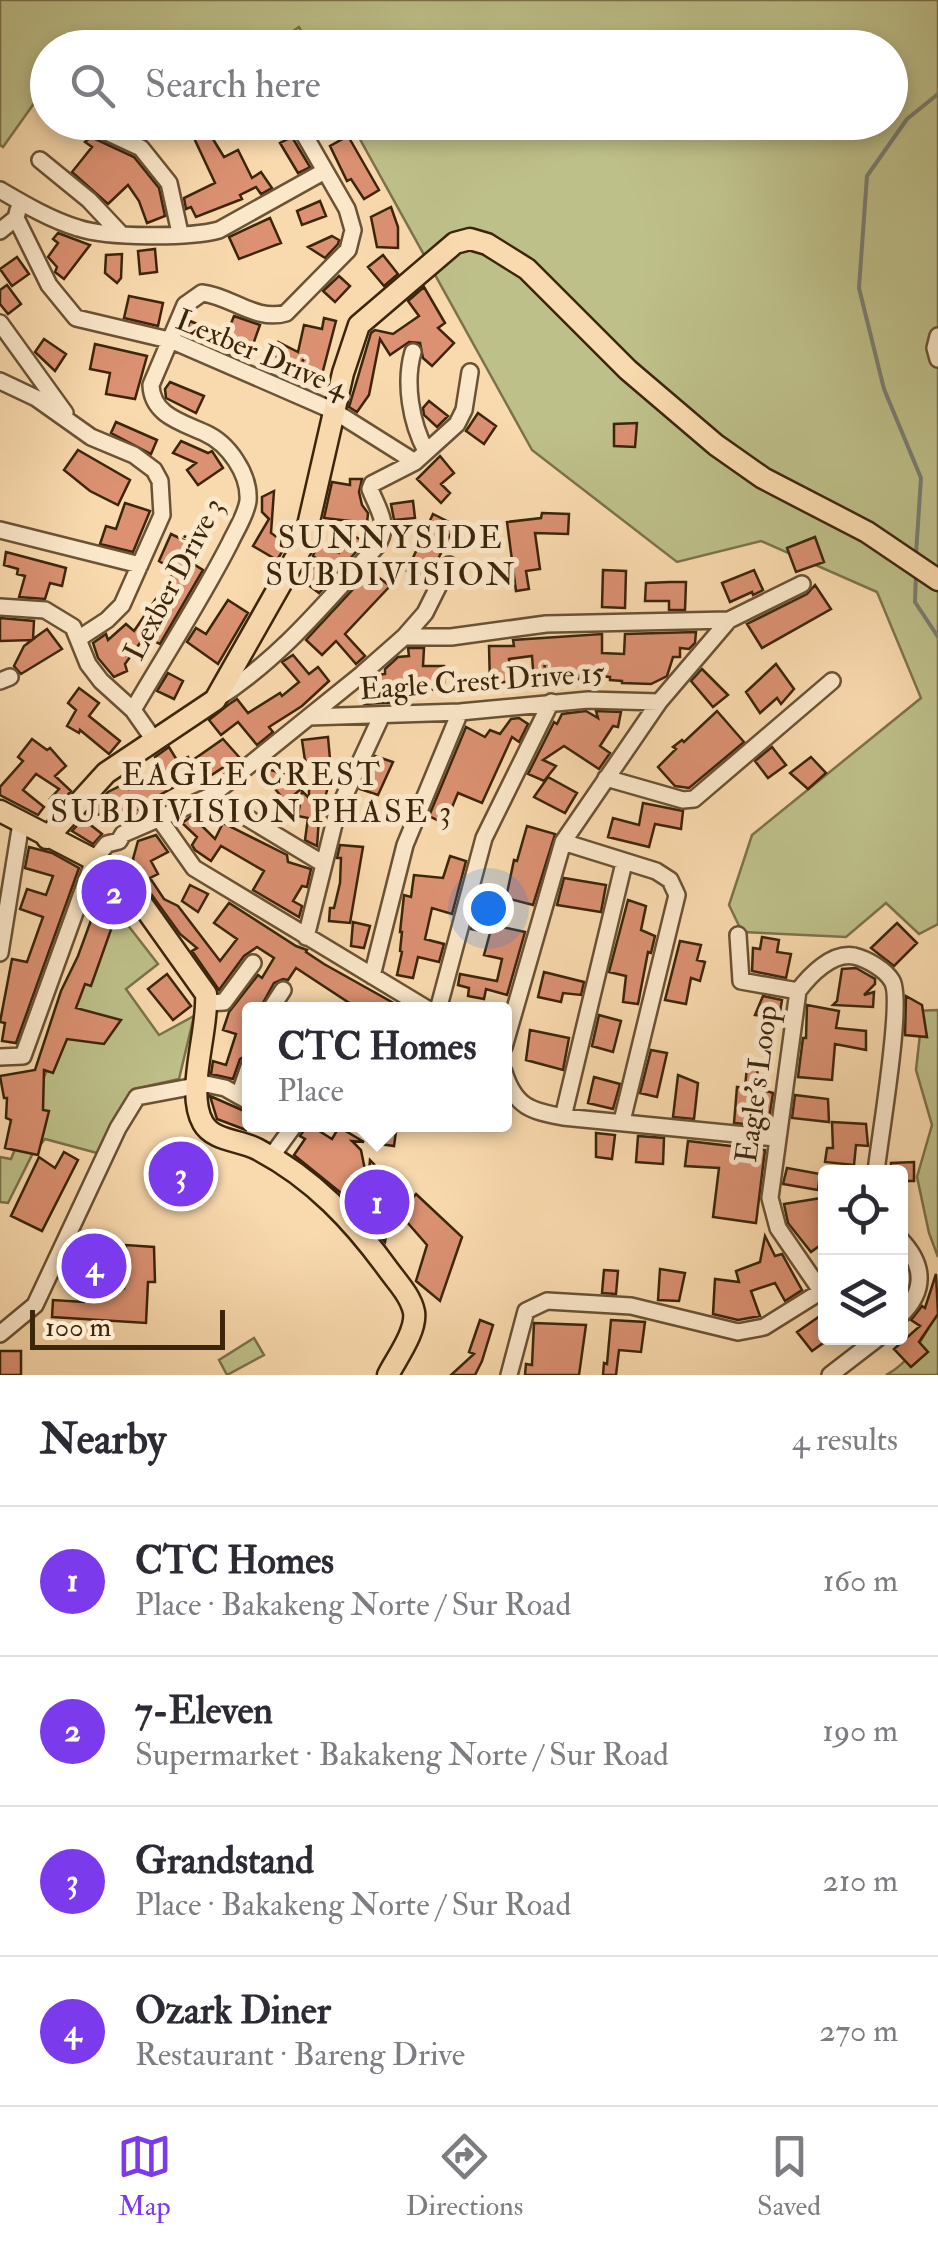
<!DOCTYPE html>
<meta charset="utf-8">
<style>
body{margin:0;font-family:"IM FELL Double Pica",serif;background:#f2f2f3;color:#2b2b33}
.controls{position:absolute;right:30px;bottom:30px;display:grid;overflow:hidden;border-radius:10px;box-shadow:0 5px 15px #0003}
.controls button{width:90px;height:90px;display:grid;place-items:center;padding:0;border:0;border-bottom:2px solid #e1e1e2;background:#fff;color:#2b2b33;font:50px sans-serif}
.scale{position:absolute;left:30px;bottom:25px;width:195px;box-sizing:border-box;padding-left:10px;border:5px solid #3b250b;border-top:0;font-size:28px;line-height:35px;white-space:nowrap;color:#3b250b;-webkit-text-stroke:8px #fbe7ca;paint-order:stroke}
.you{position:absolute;left:488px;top:908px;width:35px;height:35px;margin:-25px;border:8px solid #fff;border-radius:50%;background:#1a73e8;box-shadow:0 0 0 15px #1a73e833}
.badge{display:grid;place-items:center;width:65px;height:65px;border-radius:50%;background:#7c3aed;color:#fff;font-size:32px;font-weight:700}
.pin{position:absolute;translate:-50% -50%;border:5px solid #fff;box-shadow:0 2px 10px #0006}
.popup{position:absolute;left:242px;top:1002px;width:270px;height:130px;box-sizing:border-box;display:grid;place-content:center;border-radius:10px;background:#fff;filter:drop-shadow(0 2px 8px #0005);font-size:32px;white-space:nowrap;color:#7c7c81}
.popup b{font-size:38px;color:#2b2b33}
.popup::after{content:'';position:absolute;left:50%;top:100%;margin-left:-20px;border:20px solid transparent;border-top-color:#fff}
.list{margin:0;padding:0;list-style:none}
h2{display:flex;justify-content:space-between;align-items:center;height:130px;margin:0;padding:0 40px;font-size:42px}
h2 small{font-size:32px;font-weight:400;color:#7c7c81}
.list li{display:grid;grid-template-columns:65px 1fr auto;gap:30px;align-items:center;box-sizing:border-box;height:150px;padding:0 40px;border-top:2px solid #e1e1e2}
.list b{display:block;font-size:38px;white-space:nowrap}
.list p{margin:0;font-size:32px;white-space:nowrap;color:#7c7c81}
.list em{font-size:32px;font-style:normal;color:#7c7c81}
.icon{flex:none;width:55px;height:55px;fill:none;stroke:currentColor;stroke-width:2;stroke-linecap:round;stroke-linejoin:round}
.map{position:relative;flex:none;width:938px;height:1375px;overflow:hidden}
.search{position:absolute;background:#fff;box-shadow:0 5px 15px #0003;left:30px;right:30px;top:30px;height:110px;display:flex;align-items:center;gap:25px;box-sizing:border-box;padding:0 35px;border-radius:55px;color:#7c7c81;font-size:38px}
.sheet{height:730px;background:#fff}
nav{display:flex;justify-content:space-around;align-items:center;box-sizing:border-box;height:140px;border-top:2px solid #e1e1e2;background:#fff;font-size:28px;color:#7c7c81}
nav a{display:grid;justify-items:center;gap:5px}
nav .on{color:#7c3aed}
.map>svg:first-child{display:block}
.green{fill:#bec08a;stroke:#7c724a;stroke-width:2.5}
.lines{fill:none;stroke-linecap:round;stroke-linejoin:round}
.stream{stroke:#797d71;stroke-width:4}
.building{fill:#db9172;stroke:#3b250b;stroke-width:2.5}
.minor-casing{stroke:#6a5234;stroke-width:20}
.major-casing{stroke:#3b250b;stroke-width:25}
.minor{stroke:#fbe7ca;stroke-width:15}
.major{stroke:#f9daae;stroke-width:20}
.labels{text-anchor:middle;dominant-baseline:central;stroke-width:10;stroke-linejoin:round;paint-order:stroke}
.street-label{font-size:30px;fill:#3b250b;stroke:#fbe7ca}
.neighbourhood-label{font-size:32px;letter-spacing:2.5px;fill:#3b250b;stroke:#fbe7ca}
</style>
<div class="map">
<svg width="938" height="1375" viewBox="0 0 938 1375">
<rect width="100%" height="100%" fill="#f9daae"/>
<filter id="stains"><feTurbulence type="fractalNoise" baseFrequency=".002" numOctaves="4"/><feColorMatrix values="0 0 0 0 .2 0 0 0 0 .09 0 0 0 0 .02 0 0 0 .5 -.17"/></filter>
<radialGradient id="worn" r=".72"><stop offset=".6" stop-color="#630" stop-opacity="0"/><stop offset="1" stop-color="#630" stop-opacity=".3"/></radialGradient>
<path class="green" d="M0,0h938v924l-19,10 -33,-31 -40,34 -104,-5 -13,-27 23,-70 169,-137 -44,-106 -116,-51 -84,21 -145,-112 -181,-327 539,-1v-74h-580l-11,-21 -29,20 -222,1 -1,37 -44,62 -3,-2z
M113,906l45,58 -32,25 33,46 35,-19 -15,63 -45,10 -37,64 -52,-14 -13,16 -24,48 -8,-1v-45l11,2z
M938,1010v247l-9,-24 -12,-56 15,-52 -16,-55 4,-36 -6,-23z
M938,1310v65h-52c25,-13 40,-41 52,-65z
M254,1338l10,17 -37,20 -8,-15z"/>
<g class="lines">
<path class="stream" d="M916,554l5,-76 -37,-89 -25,-101 8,-112 40,-57 31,-25
M916,573l-1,29 23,35"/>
</g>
<path class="building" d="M208,131l16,26 14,-7 14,28 9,-6 11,16 -11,6 -5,-7 -16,8 2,4 -46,18 -5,-10 -5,2 -2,-11 31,-15 -21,-45z
M348,136l31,54 -15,9 -13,-20 -4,2 -17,-35z
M91,137l43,20 25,31 6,28 -18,7 -8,-22 -11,-16 -20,19 -36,-32 20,-25 -7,-5z
M292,137l18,30 -12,6 -18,-30z
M320,201l6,15 -24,9 -5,-14z
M391,207l7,20v21l-21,-1 -6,-30z
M270,218l11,25 -42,16 -10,-22z
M58,233l32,12 -26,34 -9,-7 2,-5 -9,-10 10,-14 -5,-4z
M332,236l7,4 -1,4 -13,14 -17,-11z
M155,249l2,23 -17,2 -2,-23z
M122,254l-1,24 -4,5 -12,-10 1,-18z
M383,255l15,19 -14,12 -16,-19z
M17,257l12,17 -17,12 -12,-17z
M339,276l11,10 -15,16 -12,-11z
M7,285l14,19 -13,10 -8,-10v-14z
M424,287l21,36 -7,5 16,15 -22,23 -9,-8 -3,-15 -11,-1 -19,13 -10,-16 -11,56 -12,17 -8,-5 22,-74 4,-3 18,4 26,-18 -11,-15z
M129,296l34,7 -5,23 -34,-8z
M234,316l26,9 -13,36 -62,-27 5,-13 36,15z
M324,318l12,3 -16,61 -48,-28 6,-12 20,10 6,-27 18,4z
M44,339l22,15 -11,17 -20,-19z
M95,344l52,12 -12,43 -29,-5 4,-21 -20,-4z
M170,382l34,14 -8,17 -30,-15 -1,-9z
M429,401l19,15 -11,11 -13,-12 -1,-7z
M478,413l18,13 -12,18 -18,-13z
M116,422l41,18 -6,14 -40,-21z
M637,423l-2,24 -21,-1v-22z
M181,441l27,12 4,-2 11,17 -25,17 -11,-15 9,-7 -23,-10z
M78,450l52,30 -12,25 -28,-14 -26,-21z
M440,456l14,17 -13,11 9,9 -9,10 -24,-24z
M350,479h12l-3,13 3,13 6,8 -1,10 -43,-5 8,-36 18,3z
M274,491l-3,42 16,11 -10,16 -24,-14 16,-27 -7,-7v-15z
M413,501l2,17 -21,2 -3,-16z
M125,503l25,8 -17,41 -33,-8 6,-18 10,3z
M542,513l27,1 -1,20 -33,-1 5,36 -14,2 3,18 -13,2 -9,-69 34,-4z
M433,514l22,11 -28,56 -20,-10z
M171,534l21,10 -7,15 18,11 -43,74 -15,-8 -20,28 2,7 -13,6 -16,-19 -5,-15 13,-9 2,6 18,-16 8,7 41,-60 -16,-10z
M350,534l15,8 -46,51 -16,-12 16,-21 -6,-4 5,-13 21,10z
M815,537l9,25 -28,10 -9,-24z
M6,552l60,16 -4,18 -12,-3 -5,16 -26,-2 6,-21 -8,-2 1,-5 -14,-4z
M603,570l23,1 -1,37 -23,-1z
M754,570l9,20 -10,5 -1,-3 -22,10 -8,-19z
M370,571l20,15 -45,48 20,22 -9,8 -20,-23 -14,14 -16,-15z
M670,582h16l-1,28h-16v-9h-24l1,-18z
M815,585l16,24 -69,39 -15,-24 60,-30z
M228,600l20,13 -30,51 -31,-22 9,-14 10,6z
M0,618l34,3 -1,18 14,-10 15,20 -41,25 -7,-8 10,-20 8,-6 -32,1z
M696,632l-1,11 -6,6 -9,-1v9h-7l-6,19 -16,8 -29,-1v-2l-12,-1v-3l-11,-1v-3h-21v9h-44l-2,-26 -23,3 2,22 -21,3 -1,-38h25l-1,-6 89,-6v19l22,1 1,-20z
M408,648h16l-1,18h21v23l-45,2 2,11 -37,2 -1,-16 15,-13 7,-1v-5l13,-12 11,-1z
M293,655l16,19 9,-7 11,14 -27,25 -33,21 4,5 -16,13 -19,-23 -17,13 -12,-15 19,-15 9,-6 11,14 32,-20 2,3 17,-14 -17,-20z
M776,664l18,25 -13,15 -4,-6 -17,15 -14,-21z
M702,669l26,26 -15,12 -22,-26z
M168,673l15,8 -9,18 -17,-8z
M79,688l20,15 -10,13 31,25 -11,13 -29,-24 -1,3 -12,-7 9,-16 -8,-7z
M586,711l12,7 -2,-7 25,1 -3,15 -5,-1 -13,20 10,7 -11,16 -35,-23 -21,14 13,6 -12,15 -16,-7 26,-52 3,2 5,-10z
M717,711l27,31 -55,46 -14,-2 -17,-19 18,-18 -3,-2 9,-7 2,2z
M519,718l9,6 -9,18 -7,-5 -30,66 -24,-10 -13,31 -16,-8 37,-89 19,10 5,-7 10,4 11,-15z
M328,737l2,22 -25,2 -3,-21z
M32,739l15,11 3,-2 16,18 -11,10 16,15 -13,15 -8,-7 9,-10 -23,-15 -13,16 21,17 -6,8 -38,-20v-8l23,-26 -5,-4z
M223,739l16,18 -32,21 -3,-4 -24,10 -22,12 3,6 -18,10 -5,-3 3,4 -17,7 -5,-9 -34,6 23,-25 18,-9 3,6 33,-19 -7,-13 14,-10 9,15 10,-5 2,5z
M772,747l14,18 -18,13 -13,-17z
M375,756l18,6 -15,33 -18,-6z
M811,757l15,16 -18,16 -18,-16z
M264,768l24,7 13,14 -15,13 -26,-31z
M548,777l29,16 -12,20 -31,-16z
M309,781l19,6 -9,31 -2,28 -12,-6 3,-22 -10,-2 4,-25 7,7z
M643,803l40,8 -2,18 -26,-5 -6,23 -41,-10 5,-19 26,7z
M192,816l23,23 8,-16 64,32 1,7 23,7 -4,18 -5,-1 -9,15 9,5 -3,11 -46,-27 11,-19 -43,-25 -10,15 -16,-11 -3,-5 5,-8 -15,-14z
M83,819l19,15 -9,10 -21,-13z
M527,826l28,8 -22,71 -27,-7 8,-38 3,1z
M156,835l12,17 -17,9 7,13 -8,4 14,21 14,7 42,55 17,-22 -23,-16 15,-20 67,43 11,4 -1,2 18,12 82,46h-46l-64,-42 -8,12 -5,-1 -9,4 -15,27h-9v43l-10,6 -7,20 -22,-5 2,-13 13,4 10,-31 -13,-4 6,-18 29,-37 4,3 12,-20 -17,-11 -13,9 -25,34 -27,-39 5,-3 -17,-14 -39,-54 -8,-21 5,-18z
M340,845l23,2 -13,76 -21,-2 1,-13h4l6,-25 1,-25h-4z
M29,847l23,6 27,15 -63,175 -14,-2 3,-18 -5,-1 12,-63 15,3 16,-45 -23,-8 7,-20 19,6 7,-19 -28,-8z
M450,856l16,5 -14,53 -20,-6 -7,31 19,5 -5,18 -21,-5 -5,21 -16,-3 5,-23 -2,-1 2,-19h-2l4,-37 7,2 3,-22 29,3z
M564,878l42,7 -5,27 -44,-7z
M105,882l19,20 -4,8 3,1 -3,12 -6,-2 -23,65 -6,-2 -9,24 45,12 -17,24 -37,-5 -14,34 -9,-3 -1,40 6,1 -11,44 -33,-7 6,-28 -5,-2 1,-20h-3l-4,-22 35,-6 26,-79 17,-35z
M190,885l18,9 -10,18 -16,-11z
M481,894l27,6 -6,27 23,5 -18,63 -21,-6 -2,10 -16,-3 1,-8 -11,-3 2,-11 37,7 5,-22 -18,-4 6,-22 -19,-4z
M628,900l18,6 -5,24 14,6 -4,17 -3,-1 -10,52 -15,-2 3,-26 -17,-4z
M353,922l17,4 -6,22 -13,-2z
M897,923l20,20 -23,23 -23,-18z
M762,937l17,3 -2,12 14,2 -5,24 -34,-7 1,-23 7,1z
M680,941l21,4 -4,15 8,2 -5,19 -9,-3 -5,26 -21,-4z
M856,968l19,11v5l-11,11 10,-3 -1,15 -40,-2 4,-4 5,-32z
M544,972l40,10 -3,13 -18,-2 -2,9 -23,-5z
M167,974l24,32 -18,14 -25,-31z
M763,996l19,4 -3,18 -24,-3z
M906,996l16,9 5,32 -22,-2z
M807,1005l32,6 -3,17 30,3v19l-31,-6 -3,36 -34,-3 5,-39h3z
M599,1015l22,6 -8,31 -21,-6z
M530,1030l39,8 -6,32 -37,-10z
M651,1050l16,3 -10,44 -17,-4z
M747,1066l11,1 -2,21 17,5 -5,33 -34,-3 3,-36 8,1z
M678,1075l20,8 -4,36 -21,-2z
M594,1077l26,7 -7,25 -25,-6z
M795,1095l33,4 1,23 -37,-4z
M210,1096l39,17 -3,17 -29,-11z
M832,1122l34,2 2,22 -12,-1 -2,20 -29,-3 2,-14h6z
M308,1124l24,15 7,-12 25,15 -12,-1 9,9 7,35 2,-25 25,26 -10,56 -44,-49 -47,-38 11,-16 -5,-3z
M374,1124h23l-3,22 -22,-3z
M596,1133l19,2 -3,24 -16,-2z
M638,1136l26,2 -1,26 -27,-2z
M688,1141l77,9 -9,73 -43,-6 6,-49 -34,-2z
M64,1152l14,8 -36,71 -31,-15 28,-59 16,11z
M196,1159l6,22 -36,8 -5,-22z
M914,1162v19h-14v-9h-9v-9z
M787,1168l33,6 -2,16 -35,-6z
M416,1194l46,43 -22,64 -24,-20 11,-36 -27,-31z
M821,1198v8l5,6v29l-15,11 -23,-29 -4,-19z
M765,1236l10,20 7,-2 20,36 -17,11 -10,-18 -24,8 9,25 -22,4 -25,-6 2,-35 24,3 -3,-11 24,-9z
M83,1239l15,1 -3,45 29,3 2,-43 28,2 1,35h-7l-2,41 -94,-6 1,-17 31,2 2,-28h-6z
M660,1269l25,4 -6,28 -21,-1z
M604,1270l14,1 -2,23 -14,-1z
M936,1274l2,40 -19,28 9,10 -17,15 -17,-18 26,-23 -9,-6 11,-14 3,2z
M820,1316l6,7v18l-14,10 -15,-19z
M480,1320l13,5 -11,36 -7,14h-24l23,-21 -5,-2z
M611,1320l34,2 -4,30 -22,-2 -3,25h-13l1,-12 3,1z
M534,1323l52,2 -7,50h-54l1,-11 6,1z
M0,1351h21v24h-21z"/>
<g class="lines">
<g class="minor-casing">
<path id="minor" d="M85,122l56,26 28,35 11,50
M171,122l26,4
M40,160l49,40 30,32
M0,190c24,14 51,30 78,38 30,10 111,10 141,2l104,-58
M16,218l33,67 27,33 97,23 161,70 81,51
M0,231l16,-13 2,-8
M0,323l65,90
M938,336l-3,12 3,11
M413,352c-9,31 -2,71 13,99
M0,381l36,17 55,39 43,18 20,15 6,11 2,34 -40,90 -15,15 -29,19
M0,530l140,35
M0,607l45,3 28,17 15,37 13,17 32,29 21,30
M404,637h47l95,-13 183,-4 73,-36
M0,681l10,-4
M215,700c64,-40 111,-98 161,-153 15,-22 3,-35 -6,-58l2,-5 43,-22 42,-38 7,-14 6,-38
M133,710c32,-55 68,-110 97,-167 6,-13 16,-28 18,-42 2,-27 -20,-58 -43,-68 -24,-11 -53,-18 -54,-48l34,-80 17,-12c29,3 54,29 84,20l62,-63 5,-20 -6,-21 -50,-87
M309,717l151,-5 128,-12 71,2
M606,778l77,22 11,-1 138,-118
M211,796l111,67
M158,817l36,51 235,142
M563,842l93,29 14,9 7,15 -55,226
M738,935l3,46 57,10
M306,937l31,-125 44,-95
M0,953l21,-130
M372,976l33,-131 55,-133
M207,1003l17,-1 29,-39
M270,1010l13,-20
M438,1010l46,-172 67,-136
M504,1047l59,-205 96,-140 70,-82
M0,1057l23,-1 71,-196 13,-16 12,-3 4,-7 88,-38 151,-122 42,-37 21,-24 24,-48
M504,1072c11,35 27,39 59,45l213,21
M239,1096l11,-32
M563,1117l61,-254
M271,1157l24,-33
M900,1239c25,26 26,52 0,77
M826,1298l-48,-70 -8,-30 28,-207c12,-16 34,-39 56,-35 13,3 32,14 38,25 12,19 -13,160 -16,191
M0,1334l35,-29 83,-177 19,-31 69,-13 19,4 25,14
M509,1375l17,-64 21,-10 84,5 107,26 26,-5 56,-35
M830,1375l48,-37"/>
</g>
<g class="major-casing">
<path id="major" d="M0,811l112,58 20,21 74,104c3,35 -21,98 -3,129 10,18 37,17 54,26 56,29 97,73 133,123 9,12 21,25 24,40 3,19 -18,47 -26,63
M47,838l59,-65 109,-73 89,-157 39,-170 16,-48 96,-82 15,-4 17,5 40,25 101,101 88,75 47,33 104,54 71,48"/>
</g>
<use href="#minor" class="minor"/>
<use href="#major" class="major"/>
</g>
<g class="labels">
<g class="street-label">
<text transform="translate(262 354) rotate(23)">Lexber Drive 4</text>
<text transform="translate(174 579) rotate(-62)">Lexber Drive 3</text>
<text transform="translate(482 681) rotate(-4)">Eagle Crest Drive 15</text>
<text transform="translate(757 1084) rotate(-82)">Eagle's Loop</text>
</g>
<g class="neighbourhood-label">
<text x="391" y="538">SUNNYSIDE<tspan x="391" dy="37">SUBDIVISION</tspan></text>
<text x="252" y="775">EAGLE CREST<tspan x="252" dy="37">SUBDIVISION PHASE 3</tspan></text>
</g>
</g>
<rect width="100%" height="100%" filter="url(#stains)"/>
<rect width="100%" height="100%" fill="url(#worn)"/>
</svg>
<div class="controls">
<button><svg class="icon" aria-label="locate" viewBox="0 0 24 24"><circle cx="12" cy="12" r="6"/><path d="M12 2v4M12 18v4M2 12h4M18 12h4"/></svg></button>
<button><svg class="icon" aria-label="layers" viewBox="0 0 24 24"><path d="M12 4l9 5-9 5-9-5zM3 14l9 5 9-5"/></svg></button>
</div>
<div class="scale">100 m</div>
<div class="you"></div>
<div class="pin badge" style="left:377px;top:1202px">1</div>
<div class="popup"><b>CTC Homes</b>Place</div>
<div class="pin badge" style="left:114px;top:892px">2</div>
<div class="pin badge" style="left:181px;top:1174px">3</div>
<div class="pin badge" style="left:94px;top:1266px">4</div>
<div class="search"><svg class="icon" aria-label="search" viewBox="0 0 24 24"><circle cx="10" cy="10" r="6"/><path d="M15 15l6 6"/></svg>Search here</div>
</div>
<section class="sheet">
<h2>Nearby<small>4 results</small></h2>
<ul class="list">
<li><span class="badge">1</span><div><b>CTC Homes</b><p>Place · Bakakeng Norte / Sur Road</p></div><em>160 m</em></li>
<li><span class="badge">2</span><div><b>7-Eleven</b><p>Supermarket · Bakakeng Norte / Sur Road</p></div><em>190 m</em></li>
<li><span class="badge">3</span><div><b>Grandstand</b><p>Place · Bakakeng Norte / Sur Road</p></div><em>210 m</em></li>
<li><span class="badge">4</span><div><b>Ozark Diner</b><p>Restaurant · Bareng Drive</p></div><em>270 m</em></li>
</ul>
</section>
<nav>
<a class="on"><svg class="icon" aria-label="map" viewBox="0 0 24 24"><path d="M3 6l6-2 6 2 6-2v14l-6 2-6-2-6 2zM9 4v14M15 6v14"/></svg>Map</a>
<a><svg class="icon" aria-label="directions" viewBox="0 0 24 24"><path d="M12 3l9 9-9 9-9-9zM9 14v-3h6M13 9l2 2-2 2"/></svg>Directions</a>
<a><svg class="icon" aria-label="saved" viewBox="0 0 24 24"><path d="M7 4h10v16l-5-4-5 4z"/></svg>Saved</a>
</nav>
